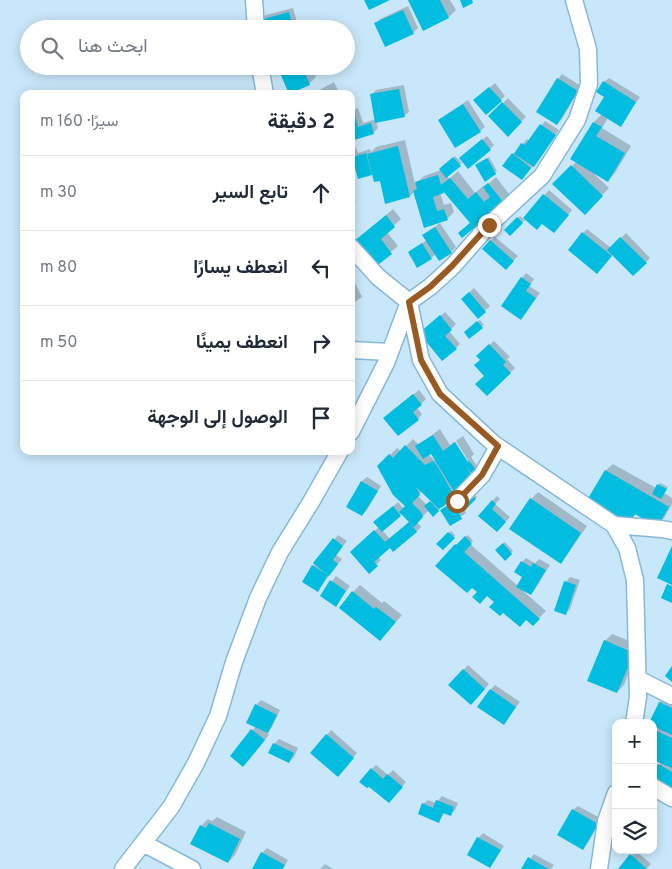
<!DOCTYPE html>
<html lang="ar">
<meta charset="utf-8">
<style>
body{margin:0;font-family:Overpass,Vazirmatn,sans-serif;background:#f2f2f3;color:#1f2937;direction:rtl}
.controls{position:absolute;right:15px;bottom:15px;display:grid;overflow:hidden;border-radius:10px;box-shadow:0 2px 12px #0003}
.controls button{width:45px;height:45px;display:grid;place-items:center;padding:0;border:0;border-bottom:1px solid #e0e1e3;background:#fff;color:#1f2937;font:25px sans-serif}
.stop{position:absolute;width:15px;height:15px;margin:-11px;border:4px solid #995923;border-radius:50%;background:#fff}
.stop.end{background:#995923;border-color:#fff;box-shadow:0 1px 5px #0008}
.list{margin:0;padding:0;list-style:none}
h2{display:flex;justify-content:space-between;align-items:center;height:65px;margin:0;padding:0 20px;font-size:21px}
h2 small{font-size:16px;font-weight:400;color:#747a83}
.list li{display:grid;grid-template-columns:32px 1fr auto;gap:15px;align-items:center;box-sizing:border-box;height:75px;padding:0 20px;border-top:1px solid #e0e1e3}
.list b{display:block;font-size:19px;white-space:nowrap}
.list em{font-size:16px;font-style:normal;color:#747a83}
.icon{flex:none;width:28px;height:28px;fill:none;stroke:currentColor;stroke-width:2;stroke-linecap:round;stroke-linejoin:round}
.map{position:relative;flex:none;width:672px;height:869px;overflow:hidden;direction:ltr}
.search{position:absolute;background:#fff;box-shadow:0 2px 12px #0003;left:20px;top:20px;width:335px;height:55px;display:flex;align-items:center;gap:12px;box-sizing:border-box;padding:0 18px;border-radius:28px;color:#747a83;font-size:19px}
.panel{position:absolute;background:#fff;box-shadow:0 2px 12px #0003;left:20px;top:90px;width:335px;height:365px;border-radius:10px;direction:rtl}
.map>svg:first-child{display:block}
.shadow{fill:#0003;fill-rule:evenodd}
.building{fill:#02bddf}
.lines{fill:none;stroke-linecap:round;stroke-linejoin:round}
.street-casing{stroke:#87b8d7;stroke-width:19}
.street{stroke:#fff;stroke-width:16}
.route{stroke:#995923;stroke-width:6}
</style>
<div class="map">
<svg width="672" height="869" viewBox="0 0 672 869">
<rect width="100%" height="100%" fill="#c9e7fa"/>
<path class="shadow" d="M410,0h40l6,10 -7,7z
M408,6l10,22 -4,4 -29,13 -10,-21 5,-5z
M293,8l6,21h-35l-3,-9 5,-5z
M288,66h24l4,11 -7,7 -28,-11z
M562,74l19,12 -19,33 -5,4 1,-44z
M609,78l31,19 -20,29 -12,-8 -6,10 29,18 -16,27 -7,7 -15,-7 16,15 -24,25 -31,-29 22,-22 -4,-3 22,-37 8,-8 4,-17 -2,-15z
M334,82l6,12h-28z
M495,83l10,13 -4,4 -21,-4z
M404,85l5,27 -5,4 -28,5 2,7 -5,5 -21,6 6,14 12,-4 1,3 5,-5 29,-7 10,44 9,-8 17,-6 14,-14 7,7 -15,12 2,4 9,-8 17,22 8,-7 2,1 11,-10 14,18 -7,7 -44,31 12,-11 -26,-32 -5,3 4,12 7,-2 3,9 -7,7 -23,7 -10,-34 -4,4 -29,-17 -8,-7 -2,2 -17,-12 -3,2v-53l7,-3 5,15 13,-4 -4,-25 4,-4z
M508,98l18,19 -18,18 -18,-19z
M468,100l17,27 -5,4 -41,-11z
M545,121l14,9 -21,31 -12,13 -13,-20 14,-15 3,2z
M487,136l7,9 -4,4 -25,5z
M489,157l8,14 -2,2 -16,-9z
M549,190l23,20 -14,17 -32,-8 -16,15 -4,-4 14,-14 4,4z
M351,192l5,10 -5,4z
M393,209l8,10 -14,13 11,14 -24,20 -19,-24z
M440,223l16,24 -5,5 -11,7 -4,-5 -5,4 -22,-6 18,-12 -3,-5z
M587,229l24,19 15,-15 24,25 -16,16 -21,-20 -11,14 -19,-35z
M495,237l23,19 -8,8 -19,-23z
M526,273l8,6 -5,7 11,7 -19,25 1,-40z
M351,275l11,22 -11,8z
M474,288l16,18 -12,11 -11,-23z
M445,312l11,12 -7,7 11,13 -4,4 -31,-19z
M480,320l4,5 -15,12 -4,-5z
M494,341l16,16 -3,2 8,9 -28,27 -1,-19 -5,-17 -3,-3z
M419,390l7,9 -9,9 5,6 -4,5 -29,-5z
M440,429l10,16 4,-3 13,21 2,-1 -13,-21 7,-5 11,18 -3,3 10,15 -42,35 1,2 -7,6 -4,-5 -12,12 4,5 -5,5 -26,14 -12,11 3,3 -12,12 -13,-25 23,-20 1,-9 18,-16 6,7 2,-3 -27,-40 18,-18 4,3 12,-12 6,6zM432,452l4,10 -8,-8zM422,491l10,10 -5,4 -9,-9zM402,513l9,9 -21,17 -8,-9z
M613,464l43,24 4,-5 8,4 -4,6 8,5v6l-8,14 -7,7 -20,-12 -8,8 -23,-51z
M367,477l14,9 -14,24 -5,5 -14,-9 14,-25z
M471,491l6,6 -13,12 2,4 -16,11 -8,-14z
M538,492l49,34 -20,29 -7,7 -29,-63z
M497,496l3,3 -5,5 15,13 -13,14 -17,-16z
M451,531l4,4 -12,14 -5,-5z
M338,535l9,6 -11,14 6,4 -24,31 -5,-24z
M468,535l5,6 -3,3 48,42 6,-9 -2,-15 4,-4 9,5 4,-4 11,6 -15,24 -4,5 -9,-4 24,21 -13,13 -7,-6 -30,-16 -9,-8 -8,-2 -23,-47z
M505,542l8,9 -8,8 -8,-9z
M336,576l14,10 -14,19 -15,-9z
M570,577l10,3 -10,29 -5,5 1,-32z
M360,585l22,18 2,-2 18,14 -22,25 -27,-48z
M612,634l28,11 -16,40 -7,7 -12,-51z
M468,665l21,19 -13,15 -26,-14z
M495,685l25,17 -16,21 -13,-34z
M665,698l7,3v88l-19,-15 8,-12 -8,-3v-25l6,-7 -8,-4 9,-21z
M261,700l19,10 -8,17 -5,6 2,2 -21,26 -17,-5 25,-30v-21z
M331,730l26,23 -15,18 -15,-36z
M279,739l19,9 -4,9 -5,5 -15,-18z
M376,765l12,10 5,-5 13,12 -13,15 -21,-28z
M442,796l16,7 -3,7 -5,5 -5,-3 -6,9 -16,-17 5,-4 8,3z
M578,806l24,13 -15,25 -4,5 -10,-39z
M217,817l29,15 -11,23 -7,7 -27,-36 7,-7 4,2z
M483,833l21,13 -14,21 -12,-29z
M267,848l21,12 -5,9h-30l9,-16z
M636,851l15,13 -5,5h-27z
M534,854l20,11 -3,4h-28z
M325,864l8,5h-13z"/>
<path class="building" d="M364,0h26l-21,10z
M408,0h32l9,18 -26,13z
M460,0h12l1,3 -10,5z
M403,10l11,24 -29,13 -11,-24z
M289,12l4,17h-31l-2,-9z
M289,66h25l-10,5 6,14 -21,9 -9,-21 10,-5z
M557,78l21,13 -21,34 -21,-13z
M603,81l33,21 -15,25 -26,-16 9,-14 -8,-5z
M489,87l13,14 -16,14 -13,-15z
M399,89l6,28 -30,6 -5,-29z
M502,102l20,20 -14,15 -20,-21z
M463,104l18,28 -26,16 -17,-28z
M354,112l4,15 13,-4 3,11 -23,7v-28z
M593,122l9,5 -6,9 29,17 -17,29 -38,-23z
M540,124l16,11 -22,32 -20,-13 7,-11 4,2z
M482,139l9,11 -23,19 -9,-11z
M398,146l12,51 -25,7 -5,-23 -6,1 -7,-28z
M366,153l6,22 -14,4 -6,-22z
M512,153l19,15 -9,12 -20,-14z
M453,157l8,9 -15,12 -7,-9z
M487,158l9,16 -11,8 -10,-17z
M571,165l32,31 -18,19 -33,-31z
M438,175l3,10 9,-7 18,21 8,-7 8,10 6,-5 -7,-10 5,-4 16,20 -42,35 -4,-5 12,-10 -27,-32 1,2 -11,4 4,14 7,-2 4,11 -24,8 -11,-37 4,-2 -2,-7z
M543,194l26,21 -15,18 -12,-9 -5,6 -14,-12z
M386,215l9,12 -14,12 11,15 -18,14 -21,-26z
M517,217l6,6 -13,13 -6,-6z
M435,227l17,26 -13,8 -17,-26z
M582,232l30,24 -15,18 -29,-24z
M620,237l27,26 -14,13 -26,-26z
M490,240l24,21 -8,9 -24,-21z
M422,243l10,16 -15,9 -9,-16z
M521,277l10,7 -5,7 10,7 -15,22 -20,-14z
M469,292l17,20 -8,7 -17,-20z
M440,315l12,15 -7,6 12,13 -15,12 -23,-28z
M477,321l6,7 -14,11 -5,-7z
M489,344l17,18 -3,3 8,8 -24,23 -12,-12 9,-8 -10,-11 6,-5 -4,-4z
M413,394l9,11 -9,7 6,8 -21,16 -15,-18z
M433,435l10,16 12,-9 13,20 1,-1 9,11 -5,3 -7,-9 8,14 -19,13 -24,-39 -8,5 -8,-13z
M405,445l20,20 8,-4 3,3 18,31 -10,11 -5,3 -23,-22 4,8 -8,8 9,9 2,5 -9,10 -15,-15 6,-6 -12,-11 -16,-29 12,-12 4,4z
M605,470l64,37 -12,20 -22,-13 -6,8 -42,-22z
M361,481l17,10 -16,25 -16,-9z
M657,484l10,5 -6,10 -9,-5z
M468,491l8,8 -11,11 -8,-7z
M530,498l51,35 -20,31 -52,-35z
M492,500l4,4 -4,5 14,13 -9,10 -19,-16z
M430,501l9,10 -6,6 -9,-11z
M453,502l9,17 -12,7 -10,-16z
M393,506l8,10 -19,16 -9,-10z
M409,522l8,10 -24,20 -3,-4 -16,14 4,4 -9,8 -19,-22 24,-22 11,12z
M448,532l7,6 -12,12 -7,-6z
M465,536l7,8 -8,8 76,67 -7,7 -7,-6 -6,7 -17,-14 -3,3 -11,-9 5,-5 -7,-6 -7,8 -8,-7 5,-5 -5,-4 -5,5 -32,-27 20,-22 1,1z
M333,538l10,8 -10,14 5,4 -9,12 -16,-13z
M503,543l9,11 -7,7 -10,-11z
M672,546v39l-15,-7z
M521,561l10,6 2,-4 13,7 -15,25 -15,-8 6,-10 -8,-5z
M312,565l16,10 -10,17 -16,-10z
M330,580l16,11 -10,16 -16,-11z
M564,581l12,4 -10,30 -12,-4z
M667,584l5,2v17l-11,-5z
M352,591l22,18 2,-2 20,15 -16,19 -41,-33z
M604,640l30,13 -17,40 -30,-12z
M672,666v16l-7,-6z
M463,669l22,20 -14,16 -23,-20z
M490,689l26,18 -12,18 -27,-18z
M659,702l13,6v27l-19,-9v-3h-4z
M255,704l22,11 -9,18 -22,-10z
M251,729l14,11 -22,27 -13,-11z
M654,730l18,8v30l-19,-8z
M326,734l28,24 -16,19 -28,-24z
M273,743l21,10 -5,10 -21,-10z
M658,764l14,8v19l-19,-4v-15z
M371,768l12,11 4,-5 16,13 -14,16 -20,-16 -2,1 -8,-6z
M436,800l18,7 -3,9 -8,-3 -4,10 -21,-9 4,-11 11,5z
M572,809l26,15 -15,26 -26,-15z
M209,823l31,16 -12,24 -38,-19 10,-19 6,3z
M477,837l24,13 -11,18 -23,-13z
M261,852l24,13 -3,4h-30z
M630,854l17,15h-29z
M528,857l20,12h-27z"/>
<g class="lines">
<g class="street-casing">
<path id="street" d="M254,0l2,29
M260,66l5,28
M351,247l27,30 31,25 12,58 19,34 54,50 120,81 13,23 8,32 3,117 -4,26
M351,350l39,2
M351,432l35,-69 23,-61 21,-15 23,-21 36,-41 53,-49 35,-56 12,-36 -1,-35 -14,-49
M457,501l25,-26 16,-28
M614,525l48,4 10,2
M638,679l34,17
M653,787l19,11
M143,843l49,26
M123,869l48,-62 25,-44 22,-47 16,-54 24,-64 22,-46 31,-50 29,-51
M599,869l7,-48 10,-28"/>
</g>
<use href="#street" class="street"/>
</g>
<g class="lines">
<path class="route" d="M457,501l25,-26 16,-29 -58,-52 -19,-34 -12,-58 21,-15 22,-21 37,-41"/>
</g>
</svg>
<div class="controls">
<button>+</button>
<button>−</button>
<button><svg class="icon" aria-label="layers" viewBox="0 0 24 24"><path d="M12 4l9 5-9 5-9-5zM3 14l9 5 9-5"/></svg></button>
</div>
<div class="stop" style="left:457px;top:501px"></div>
<div class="stop end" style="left:489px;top:225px"></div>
<div class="search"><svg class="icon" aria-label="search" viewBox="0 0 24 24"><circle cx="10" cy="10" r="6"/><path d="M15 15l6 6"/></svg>ابحث هنا</div>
<section class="panel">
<h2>2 دقيقة<small>سيرًا · 160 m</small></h2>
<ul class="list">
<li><svg class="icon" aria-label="ahead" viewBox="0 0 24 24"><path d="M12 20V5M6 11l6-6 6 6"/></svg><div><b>تابع السير</b></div><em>30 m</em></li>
<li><svg class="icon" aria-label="left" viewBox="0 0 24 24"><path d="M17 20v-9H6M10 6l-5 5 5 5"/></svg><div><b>انعطف يسارًا</b></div><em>80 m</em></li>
<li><svg class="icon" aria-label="right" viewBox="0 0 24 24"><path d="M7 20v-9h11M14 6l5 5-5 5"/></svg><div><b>انعطف يمينًا</b></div><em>50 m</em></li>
<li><svg class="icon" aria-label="arrive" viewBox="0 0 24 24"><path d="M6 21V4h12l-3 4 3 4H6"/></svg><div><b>الوصول إلى الوجهة</b></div></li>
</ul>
</section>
</div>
